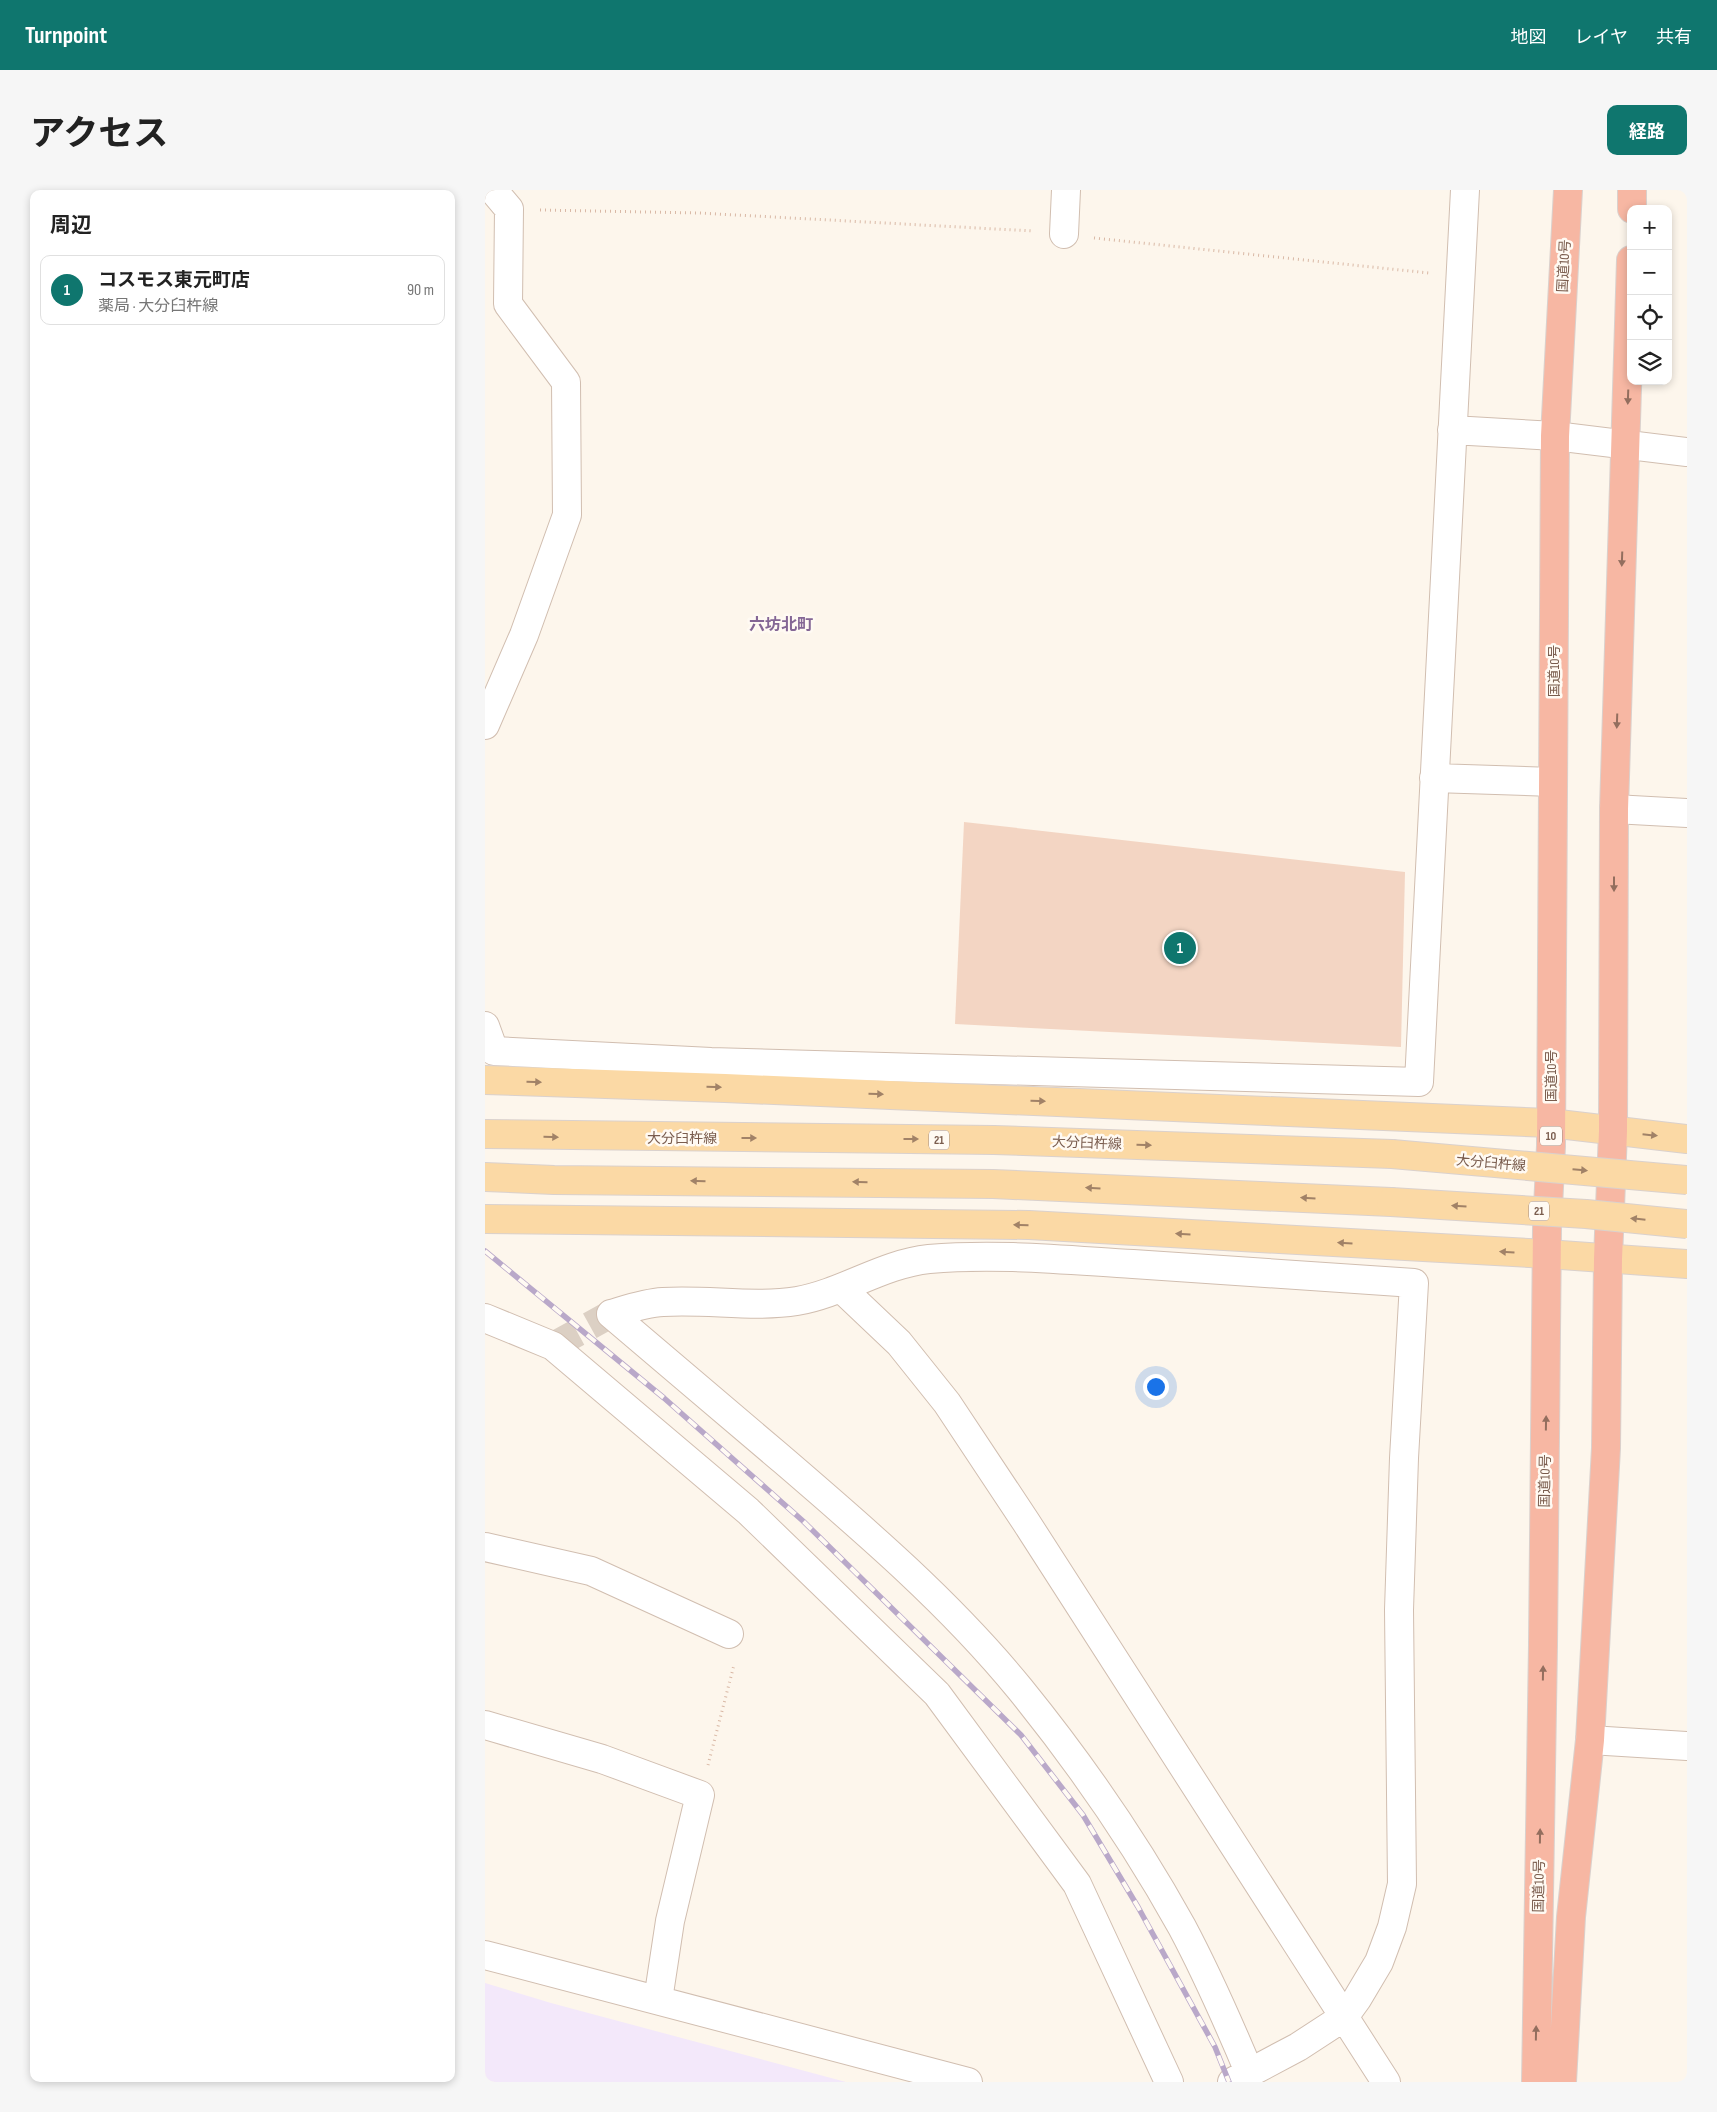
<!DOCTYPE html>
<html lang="ja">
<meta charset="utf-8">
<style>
body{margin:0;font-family:"Sofia Sans Condensed","Noto Sans JP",sans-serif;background:#f6f6f6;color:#222}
.controls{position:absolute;right:15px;top:15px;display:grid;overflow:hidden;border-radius:10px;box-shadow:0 2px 8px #0003}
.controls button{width:45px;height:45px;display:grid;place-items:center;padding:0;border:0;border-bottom:1px solid #e0e0e0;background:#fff;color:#222;font:25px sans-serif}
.you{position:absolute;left:670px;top:1196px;width:18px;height:18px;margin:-12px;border:4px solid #fff;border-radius:50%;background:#1a73e8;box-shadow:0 0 0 8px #1a73e833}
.badge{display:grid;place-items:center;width:32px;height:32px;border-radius:50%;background:#0f766e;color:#fff;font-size:16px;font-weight:700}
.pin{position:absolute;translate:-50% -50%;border:2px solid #fff;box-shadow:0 1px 5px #0006}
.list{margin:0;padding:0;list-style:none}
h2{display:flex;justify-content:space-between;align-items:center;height:65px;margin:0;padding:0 20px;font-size:21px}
h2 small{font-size:16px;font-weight:400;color:#767676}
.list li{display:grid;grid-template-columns:32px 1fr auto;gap:15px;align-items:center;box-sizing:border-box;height:70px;margin:0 10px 10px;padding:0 10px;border:1px solid #e0e0e0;border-radius:10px}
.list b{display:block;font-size:19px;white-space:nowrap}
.list p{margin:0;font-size:16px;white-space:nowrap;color:#767676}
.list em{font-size:16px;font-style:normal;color:#767676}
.icon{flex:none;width:28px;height:28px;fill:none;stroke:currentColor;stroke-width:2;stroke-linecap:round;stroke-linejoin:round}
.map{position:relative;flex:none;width:1202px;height:1892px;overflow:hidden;border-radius:10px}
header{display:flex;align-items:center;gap:30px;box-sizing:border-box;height:70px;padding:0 25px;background:#0f766e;color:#fff}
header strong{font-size:24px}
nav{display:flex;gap:28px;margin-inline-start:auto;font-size:18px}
.intro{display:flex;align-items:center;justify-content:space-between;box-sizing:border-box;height:120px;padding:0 30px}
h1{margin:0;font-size:35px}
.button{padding:12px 22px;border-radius:10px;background:#0f766e;color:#fff;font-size:18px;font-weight:700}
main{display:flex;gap:30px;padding:0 30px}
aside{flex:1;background:#fff;border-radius:10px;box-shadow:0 2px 8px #0003}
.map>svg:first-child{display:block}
.education{fill:#f3e8fa}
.building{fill:#f3d5c3}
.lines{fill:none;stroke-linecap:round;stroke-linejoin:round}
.minor-tunnel{stroke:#dcd0c4;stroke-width:28;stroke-dasharray:28 14;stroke-linecap:butt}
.minor-casing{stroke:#d1beb0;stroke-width:30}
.major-casing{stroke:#dad1cd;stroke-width:30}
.highway-casing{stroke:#dad1cd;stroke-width:30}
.path{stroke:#d9b8a5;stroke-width:3;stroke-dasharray:1 4;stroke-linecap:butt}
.minor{stroke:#fff;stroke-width:28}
.major{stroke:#fbd9a5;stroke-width:28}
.highway{stroke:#f7b7a3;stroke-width:28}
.rail-casing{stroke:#b9a8c9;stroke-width:5.5}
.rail{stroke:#fffaf3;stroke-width:4;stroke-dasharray:11;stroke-linecap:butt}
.major-bridge-casing{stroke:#dad1cd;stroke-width:30;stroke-linecap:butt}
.major-bridge{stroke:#fbd9a5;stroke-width:28}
.oneway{fill:#936e5e}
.oneway2{fill:#a18267}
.labels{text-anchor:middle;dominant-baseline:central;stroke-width:5;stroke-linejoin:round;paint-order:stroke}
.shield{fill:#fffaf3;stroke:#a28b7f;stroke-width:1}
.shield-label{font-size:12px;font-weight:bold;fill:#7a5c4d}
.street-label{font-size:14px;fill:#7a5c4d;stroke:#fffaf3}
.quarter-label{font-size:16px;font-weight:bold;fill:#846695;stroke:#fffaf3}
</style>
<header>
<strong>Turnpoint</strong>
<nav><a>地図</a><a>レイヤ</a><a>共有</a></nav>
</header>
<div class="intro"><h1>アクセス</h1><a class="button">経路</a></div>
<main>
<aside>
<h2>周辺<small></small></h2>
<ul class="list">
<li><span class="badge">1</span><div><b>コスモス東元町店</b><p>薬局 · 大分臼杵線</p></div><em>90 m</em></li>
</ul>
</aside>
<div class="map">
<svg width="1202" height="1892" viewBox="0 0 1202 1892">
<rect width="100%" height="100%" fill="#fdf6ec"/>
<path class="education" d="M0,1793l66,20 295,79h-361z"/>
<path class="building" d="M479,632l441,50 -4,175 -446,-23z"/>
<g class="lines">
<path class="minor-tunnel" d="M68,1156l58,-32"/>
<g class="minor-casing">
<path id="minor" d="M579,44l2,-44
M967,240l103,6 132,16
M0,535l39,-90 43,-120 -1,-133 -58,-78 1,-95 -16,-19
M949,588l119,4
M1129,619l73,4
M0,836l9,25 217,11 708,20 46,-892
M356,1098l58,55 48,60 79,119 360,560
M126,1124c17,-5 34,-11 52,-12 44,-3 90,6 134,-1 46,-8 85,-37 132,-42 68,-6 137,1 204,5 94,7 188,13 281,19l-10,175 -5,152 3,274 -10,43 -13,35 -22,37 -13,18 -46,30 -66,35
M126,1124c56,47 110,94 166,141 85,73 172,147 243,234 60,74 116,155 162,238 25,47 47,97 68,147
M0,1128l68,28 195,165 189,183 140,190 92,198
M0,1357l106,24 138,63
M0,1535l117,34 98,36 -30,126 -12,79
M1105,1550l97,6
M0,1765l483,127"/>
</g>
<g class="major-casing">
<path id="major" d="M0,890l240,8 825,35 137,16
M0,944l509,6 398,14
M0,987l69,3 439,4 398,18
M0,1029l544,6 518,29 140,10"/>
</g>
<g class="highway-casing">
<path id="highway" d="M1147,19v-19
M1051,1892l7,-437 4,-417 4,-82 4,-710 13,-246
M1077,1892l9,-165 19,-177 16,-292 2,-189 5,-128 1,-322 17,-549"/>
</g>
<path class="path" d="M55,20l159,3 334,18
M609,48l335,35
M223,1575l26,-100"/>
<use href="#minor" class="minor"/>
<use href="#major" class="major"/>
<use href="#highway" class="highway"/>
<g class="rail-casing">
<path id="rail" d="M0,1061l179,147 139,123 218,214 62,80 55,92 77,140 14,35"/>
</g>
<use href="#rail" class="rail"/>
<g class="major-bridge-casing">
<path id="major-bridge" d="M907,964l295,26
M906,1012l195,12 101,10"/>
</g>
<use href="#major-bridge" class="major-bridge"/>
</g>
<defs><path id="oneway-solid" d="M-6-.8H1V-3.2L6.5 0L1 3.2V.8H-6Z" transform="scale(1.25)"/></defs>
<g class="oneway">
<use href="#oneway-solid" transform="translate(1143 207) rotate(92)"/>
<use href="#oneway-solid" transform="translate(1137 369) rotate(92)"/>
<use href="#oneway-solid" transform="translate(1132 531) rotate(92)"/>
<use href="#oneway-solid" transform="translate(1129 694) rotate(90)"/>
<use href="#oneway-solid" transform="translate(1061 1233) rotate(-89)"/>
<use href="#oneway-solid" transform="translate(1058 1483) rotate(-89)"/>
<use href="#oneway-solid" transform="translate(1055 1646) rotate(-89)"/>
<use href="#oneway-solid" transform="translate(1051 1843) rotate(-89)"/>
</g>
<g class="oneway2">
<use href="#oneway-solid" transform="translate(49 892) rotate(2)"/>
<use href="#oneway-solid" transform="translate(229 897) rotate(2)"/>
<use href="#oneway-solid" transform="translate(391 904) rotate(2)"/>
<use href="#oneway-solid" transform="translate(553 911) rotate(2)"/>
<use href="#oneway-solid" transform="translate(1165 945) rotate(6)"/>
<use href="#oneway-solid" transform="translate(66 947) rotate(1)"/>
<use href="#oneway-solid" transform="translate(264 948)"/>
<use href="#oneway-solid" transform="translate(426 949)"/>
<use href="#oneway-solid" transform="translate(659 955) rotate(2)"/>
<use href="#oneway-solid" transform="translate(1095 980) rotate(5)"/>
<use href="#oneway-solid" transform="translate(213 991) rotate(-179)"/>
<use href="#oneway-solid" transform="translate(375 992) rotate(-179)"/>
<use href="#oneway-solid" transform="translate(608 998) rotate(-177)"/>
<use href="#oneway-solid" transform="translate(823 1008) rotate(-177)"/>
<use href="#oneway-solid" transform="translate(974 1016) rotate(-176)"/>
<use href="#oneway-solid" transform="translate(1153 1029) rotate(-174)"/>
<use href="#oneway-solid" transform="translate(536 1035) rotate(-179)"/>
<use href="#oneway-solid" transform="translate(698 1044) rotate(-177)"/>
<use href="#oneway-solid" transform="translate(860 1053) rotate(-177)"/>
<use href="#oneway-solid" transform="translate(1022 1062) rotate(-177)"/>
</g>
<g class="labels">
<g class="shield">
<rect x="1055" y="936.5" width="22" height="19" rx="4"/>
<rect x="444" y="940.5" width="20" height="19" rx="4"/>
<rect x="1044" y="1011.5" width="20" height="19" rx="4"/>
</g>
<g class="shield-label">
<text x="1066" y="946">10</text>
<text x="454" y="950">21</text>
<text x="1054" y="1021">21</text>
</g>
<g class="street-label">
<text transform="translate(1079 76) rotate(-87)">国道10号</text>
<text transform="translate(1069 481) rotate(-90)">国道10号</text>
<text transform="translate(1066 886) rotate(-90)">国道10号</text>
<text x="197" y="948">大分臼杵線</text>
<text transform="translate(602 953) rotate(2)">大分臼杵線</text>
<text transform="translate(1006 973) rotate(5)">大分臼杵線</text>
<text transform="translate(1060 1291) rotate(-89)">国道10号</text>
<text transform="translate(1054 1696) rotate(-89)">国道10号</text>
</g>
<g class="quarter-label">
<text x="296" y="435">六坊北町</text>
</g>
</g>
</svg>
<div class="controls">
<button>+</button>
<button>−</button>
<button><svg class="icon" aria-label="locate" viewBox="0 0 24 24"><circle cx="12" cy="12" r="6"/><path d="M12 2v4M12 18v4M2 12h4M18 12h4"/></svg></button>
<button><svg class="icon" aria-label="layers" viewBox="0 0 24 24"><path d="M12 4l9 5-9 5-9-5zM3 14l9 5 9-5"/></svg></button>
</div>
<div class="you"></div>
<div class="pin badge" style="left:695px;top:758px">1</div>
</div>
</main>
